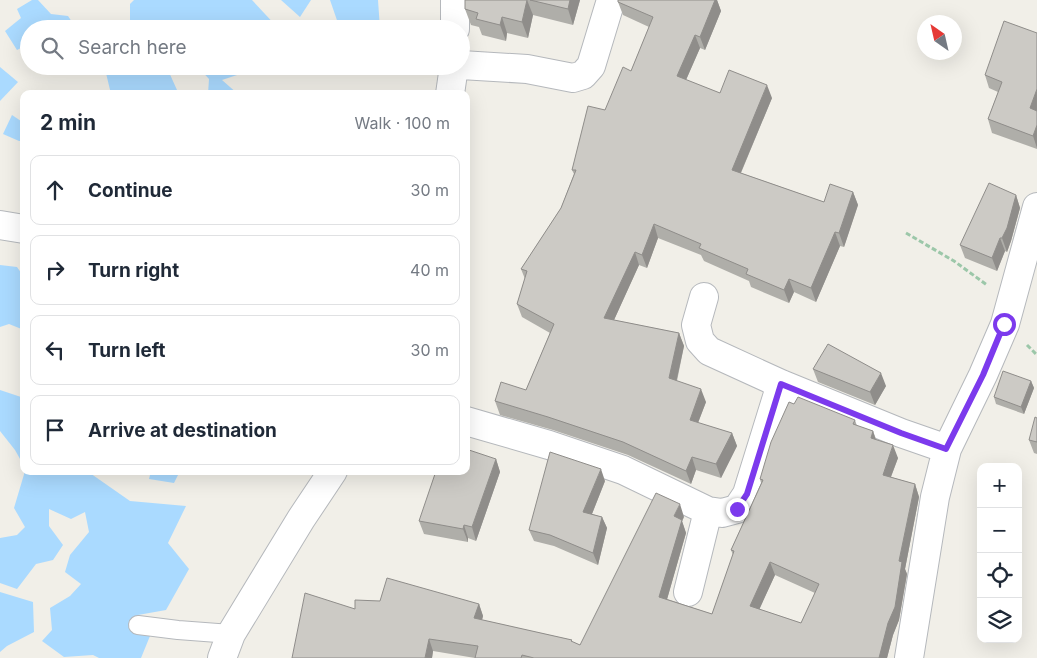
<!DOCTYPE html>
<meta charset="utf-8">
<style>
body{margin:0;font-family:Inter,sans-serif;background:#f6f6f7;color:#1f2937}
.controls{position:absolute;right:15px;bottom:15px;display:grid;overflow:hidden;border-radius:10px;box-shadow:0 5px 20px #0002}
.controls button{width:45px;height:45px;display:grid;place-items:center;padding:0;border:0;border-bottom:1px solid #e0e1e3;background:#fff;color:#1f2937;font:25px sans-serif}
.compass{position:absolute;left:917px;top:15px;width:45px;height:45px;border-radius:50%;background:#fff;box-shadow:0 5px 20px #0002;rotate:326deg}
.stop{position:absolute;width:15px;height:15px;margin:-11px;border:4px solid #7c3aed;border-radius:50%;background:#fff}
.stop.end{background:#7c3aed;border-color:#fff;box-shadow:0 1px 5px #0008}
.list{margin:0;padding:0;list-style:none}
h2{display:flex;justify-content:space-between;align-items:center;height:65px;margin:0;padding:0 20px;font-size:21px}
h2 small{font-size:16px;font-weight:400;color:#747a83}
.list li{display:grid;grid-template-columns:32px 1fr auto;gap:15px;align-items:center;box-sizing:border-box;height:70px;margin:0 10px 10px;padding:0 10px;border:1px solid #e0e1e3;border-radius:10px}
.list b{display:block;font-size:19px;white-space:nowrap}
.list em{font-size:16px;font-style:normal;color:#747a83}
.icon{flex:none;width:28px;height:28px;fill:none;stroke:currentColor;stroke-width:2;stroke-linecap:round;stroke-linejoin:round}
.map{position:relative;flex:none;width:1037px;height:658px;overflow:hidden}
.search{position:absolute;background:#fff;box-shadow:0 5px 20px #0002;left:20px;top:20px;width:450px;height:55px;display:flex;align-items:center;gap:12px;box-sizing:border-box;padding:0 18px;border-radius:28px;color:#747a83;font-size:19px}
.panel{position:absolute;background:#fff;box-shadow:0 5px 20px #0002;left:20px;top:90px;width:450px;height:385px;border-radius:10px}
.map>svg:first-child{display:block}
.water{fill:#aadaff}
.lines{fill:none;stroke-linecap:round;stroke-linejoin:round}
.service-casing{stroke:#b5b8bc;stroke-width:20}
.minor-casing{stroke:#b5b8bc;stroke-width:30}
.path{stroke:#9cc7a9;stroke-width:3;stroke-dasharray:5 2.5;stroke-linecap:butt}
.service{stroke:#fff;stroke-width:18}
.minor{stroke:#fff;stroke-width:28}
.wall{fill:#afaea9;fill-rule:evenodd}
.shaded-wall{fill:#8f8d8a}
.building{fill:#cccac5;stroke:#8f8d8a;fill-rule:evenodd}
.route{stroke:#7c3aed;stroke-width:6}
</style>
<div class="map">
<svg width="1037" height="658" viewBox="0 0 1037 658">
<rect width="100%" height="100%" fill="#f1efe8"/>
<path class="water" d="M32,0h6l13,14 17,2 8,12 -47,1v15l-12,6 -12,-19 16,-13 -4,-9z
M134,0h118l27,29h-118l-31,-8v-17z
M281,0h30l-11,17z
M330,0h48l2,29h-40z
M115,66h59l-6,4 9,20 -1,4h-65l-6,-25z
M197,66h39l4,8 -18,6 16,14h-30l1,-15z
M0,67l18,15 -18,19z
M12,115l12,8v18h-5l-16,-7z
M0,265l17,2 7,10v53l-15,-6 -9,3z
M0,390l24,8v68l-9,-16 -15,-19z
M25,471h62l43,30 56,5 -18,37 21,26 -23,41 -28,5 -8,12 20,9 -9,22h-42l-6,-3 -29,2 -22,-16 10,-11 -2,-22 20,-12 11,-12 -16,-12 5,-17 19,-23 -4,-20 -14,7 -22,-10v17l14,19 -10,15 -17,4 -19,25 -17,-6v-45l17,-3 8,-8 -11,-19z
M151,471h29l-6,12 -25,-4z
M0,592l33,10 1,30 -27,14 -7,6z"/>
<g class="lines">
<g class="service-casing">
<path id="service" d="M138,625l40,5 53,4"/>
</g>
<g class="minor-casing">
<path id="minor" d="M455,29v-29
M461,65l66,4 46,9 10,-3 8,-9 20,-66
M450,94l4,-28
M0,225l24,4
M704,297l-8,28 4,16 9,10 72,33 120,49 46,16
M466,421l83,24 74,25 85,41 -20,81
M708,511l14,2 15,-4 10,-15 34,-110
M222,658l9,-24 70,-115 32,-48
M909,658l26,-161 12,-48 36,-74 22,-51 32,-117"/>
</g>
<path class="path" d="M906,233l48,28 33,24
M1027,345l10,10"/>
<use href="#service" class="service"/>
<use href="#minor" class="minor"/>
</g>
<path class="wall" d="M465,0h115l-7,25 -40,-10 -5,23 -21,-5 -1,8 -24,-6 -3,-8 -8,-2 -6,-16z
M618,0h99l4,11 -16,39 -5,-2 -14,32 34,13 52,5 -31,75 83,29 29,-10 5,13 -14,42 -4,-1 -24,56 -22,-10 -5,11 -38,-16 -2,-6 -45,-20 -3,-6 -43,-17 -11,30 -8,-3 -25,55 65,13 5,13 -7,35 29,21 -8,21 34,10 5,13 -16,32 -25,-8 -5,14 -63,-29 -75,-25 -53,-15 -5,-14 31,-11 24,-57 -28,-16 -5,-13 8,-25 -4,-10 40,-61 13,-34 -2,-4 33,-60 26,-39 18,-44 -26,-12 -5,-13z
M1037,33v116l-45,-16 -4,-14 10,-27 -9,-4 -4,-13z
M1016,195l4,13 -9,33 -4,11 -2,-1 -8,20 -32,-13 -5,-13z
M813,369l73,17 -11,19 -57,-23z
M1031,381l3,7 -10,26 -28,-10 -2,-7z
M1037,418v36l-3,-1 -5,-13z
M855,420l2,6 16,5 3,8 22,19 -7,19 24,7 4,13 -14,72 2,5 -8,46 -6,15 -6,23h-412l-42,-7 -1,7h-140l63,-49 124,-5 4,12 -1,4 90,20v2l8,3 104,-128 -2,4 4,12 -19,66 45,15 21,-59 -2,-5 30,-67 -1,-4zM775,575l40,18 -14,30 -42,-14z
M496,459l4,13 -24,69 -8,-3v4l-44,-8 -5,-13z
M605,481l-13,33 10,3 5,11 -9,37 -44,-19 -20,-5 -5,-11z"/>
<path class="shaded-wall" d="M527,0l6,15 -5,23 -6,-16z
M570,0h10l-7,25 -5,-16z
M715,0h2l4,11 -16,39 -5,-13z
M502,17l5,16 -1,8 -6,-16z
M695,35l5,13 -18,41 -5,-13z
M767,85l5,13 -36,86 -4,-14z
M1037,89v26l-7,-7z
M1037,125v23l-4,-12z
M853,192l5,13 -14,42 -5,-14z
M1016,195l4,13 -9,33 -4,11 -5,-14z
M654,224l4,14 -11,30 -5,-13z
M835,232l5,14 -24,56 -5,-14z
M1000,238l5,13 -8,20 -5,-13z
M635,252l4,13 -30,66 -5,-13z
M789,279l5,13 -5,11 -5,-13z
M679,333l5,13 -10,46 -5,-14z
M881,373l5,13 -11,19 -5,-13z
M1031,381l3,7 -10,26 -3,-7z
M701,389l5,13 -12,31 -4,-13z
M873,431l4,13 -6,-6z
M732,433l5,13 -16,32 -5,-14z
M893,445l5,13 -11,29 -4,-12z
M692,457l4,13 -5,14 -5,-13z
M496,459l4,13 -24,69 -4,-14z
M601,469l4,12 -17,43 -5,-12z
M915,484l4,13 -14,72 2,5 -8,46 -6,15 -6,23h-8z
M680,504l4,13 -2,4 4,12 -22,77 -5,-13 15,-81z
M602,517l5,11 -9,37 -5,-12z
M464,525l4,13v4l-5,-13z
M770,562l5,13 -20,44 -5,-13z
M479,604l4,12 -4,15 -5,-13z
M429,639l4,12 -1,7h-7z"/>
<path class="building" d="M465,0h62l-5,22 -20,-5 -2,8 -24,-6 2,-6 -13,-4z
M530,0h40l-2,9z
M618,0h97l-15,37 -5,-2 -18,41 43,17 9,-23 38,15 -35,85 92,32 6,-18 23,8 -14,41 -4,-1 -24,56 -22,-9 -5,11 -38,-16 2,-5 -49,-21 2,-4 -47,-20 -12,31 -7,-3 -31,66 75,15 -10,45 32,11 -11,31 42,13 -16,31 -24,-7 -6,14 -63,-29 -75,-25 -53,-16 6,-19 25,8 28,-66 -37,-20 10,-33 -6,-2 40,-61 15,-38h-4l16,-64 17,4 18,-43 8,4 22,-54 -35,-15z
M1004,21l33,12v56l-7,19 7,3v14l-4,11 -45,-17 14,-37 -17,-7z
M989,183l27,12 -9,33 -5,10h-2l-8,20 -32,-13z
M828,344l53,29 -11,19 -57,-23z
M1003,371l28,10 -10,26 -27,-10z
M798,397l57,23 -2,4 20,7 -2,7 22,7 -10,30 32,9 -16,77 3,1 -7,45 -7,16 -9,35h-345l-12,-3 -1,3h-46l3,-12 -49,-7 -4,19h-133l13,-65 50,16v-9l25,1 7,-23 92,26 -5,14 98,22 -1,1 9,4 76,-152 24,11 -6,12 8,4 -23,77 53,17 22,-63 -3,-1 32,-70 -3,-1 11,-37 18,-40 5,2zM770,562l49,22 -18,39 -51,-17z
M1035,417l2,1v24l-8,-2z
M466,449l30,10 -24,68 -8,-2 -1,4 -44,-8 17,-50h30z
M550,452l51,17 -18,43 19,5 -9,36 -43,-18 -21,-5z"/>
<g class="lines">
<path class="route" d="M737,509l10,-15 34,-110 120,49 45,16 37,-74 21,-51"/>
</g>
</svg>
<div class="controls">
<button>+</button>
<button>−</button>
<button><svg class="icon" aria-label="locate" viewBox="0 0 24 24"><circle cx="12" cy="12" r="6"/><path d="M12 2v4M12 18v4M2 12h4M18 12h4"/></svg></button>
<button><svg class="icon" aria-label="layers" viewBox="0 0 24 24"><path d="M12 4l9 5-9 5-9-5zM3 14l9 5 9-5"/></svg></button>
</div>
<svg class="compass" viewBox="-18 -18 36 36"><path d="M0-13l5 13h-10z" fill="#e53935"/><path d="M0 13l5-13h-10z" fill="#747a83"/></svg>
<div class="stop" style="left:1004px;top:324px"></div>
<div class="stop end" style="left:737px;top:509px"></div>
<div class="search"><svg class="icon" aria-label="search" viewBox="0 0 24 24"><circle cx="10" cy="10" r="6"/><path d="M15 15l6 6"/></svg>Search here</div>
<section class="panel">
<h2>2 min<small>Walk · 100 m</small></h2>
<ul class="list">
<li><svg class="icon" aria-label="ahead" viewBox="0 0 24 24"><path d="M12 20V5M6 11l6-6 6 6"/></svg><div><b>Continue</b></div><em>30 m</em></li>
<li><svg class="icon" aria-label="right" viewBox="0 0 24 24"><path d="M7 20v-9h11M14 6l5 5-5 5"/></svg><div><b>Turn right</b></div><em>40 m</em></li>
<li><svg class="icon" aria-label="left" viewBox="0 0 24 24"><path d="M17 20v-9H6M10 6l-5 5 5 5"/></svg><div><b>Turn left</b></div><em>30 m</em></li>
<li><svg class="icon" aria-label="arrive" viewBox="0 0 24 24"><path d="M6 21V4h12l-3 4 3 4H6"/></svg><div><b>Arrive at destination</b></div></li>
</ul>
</section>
</div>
